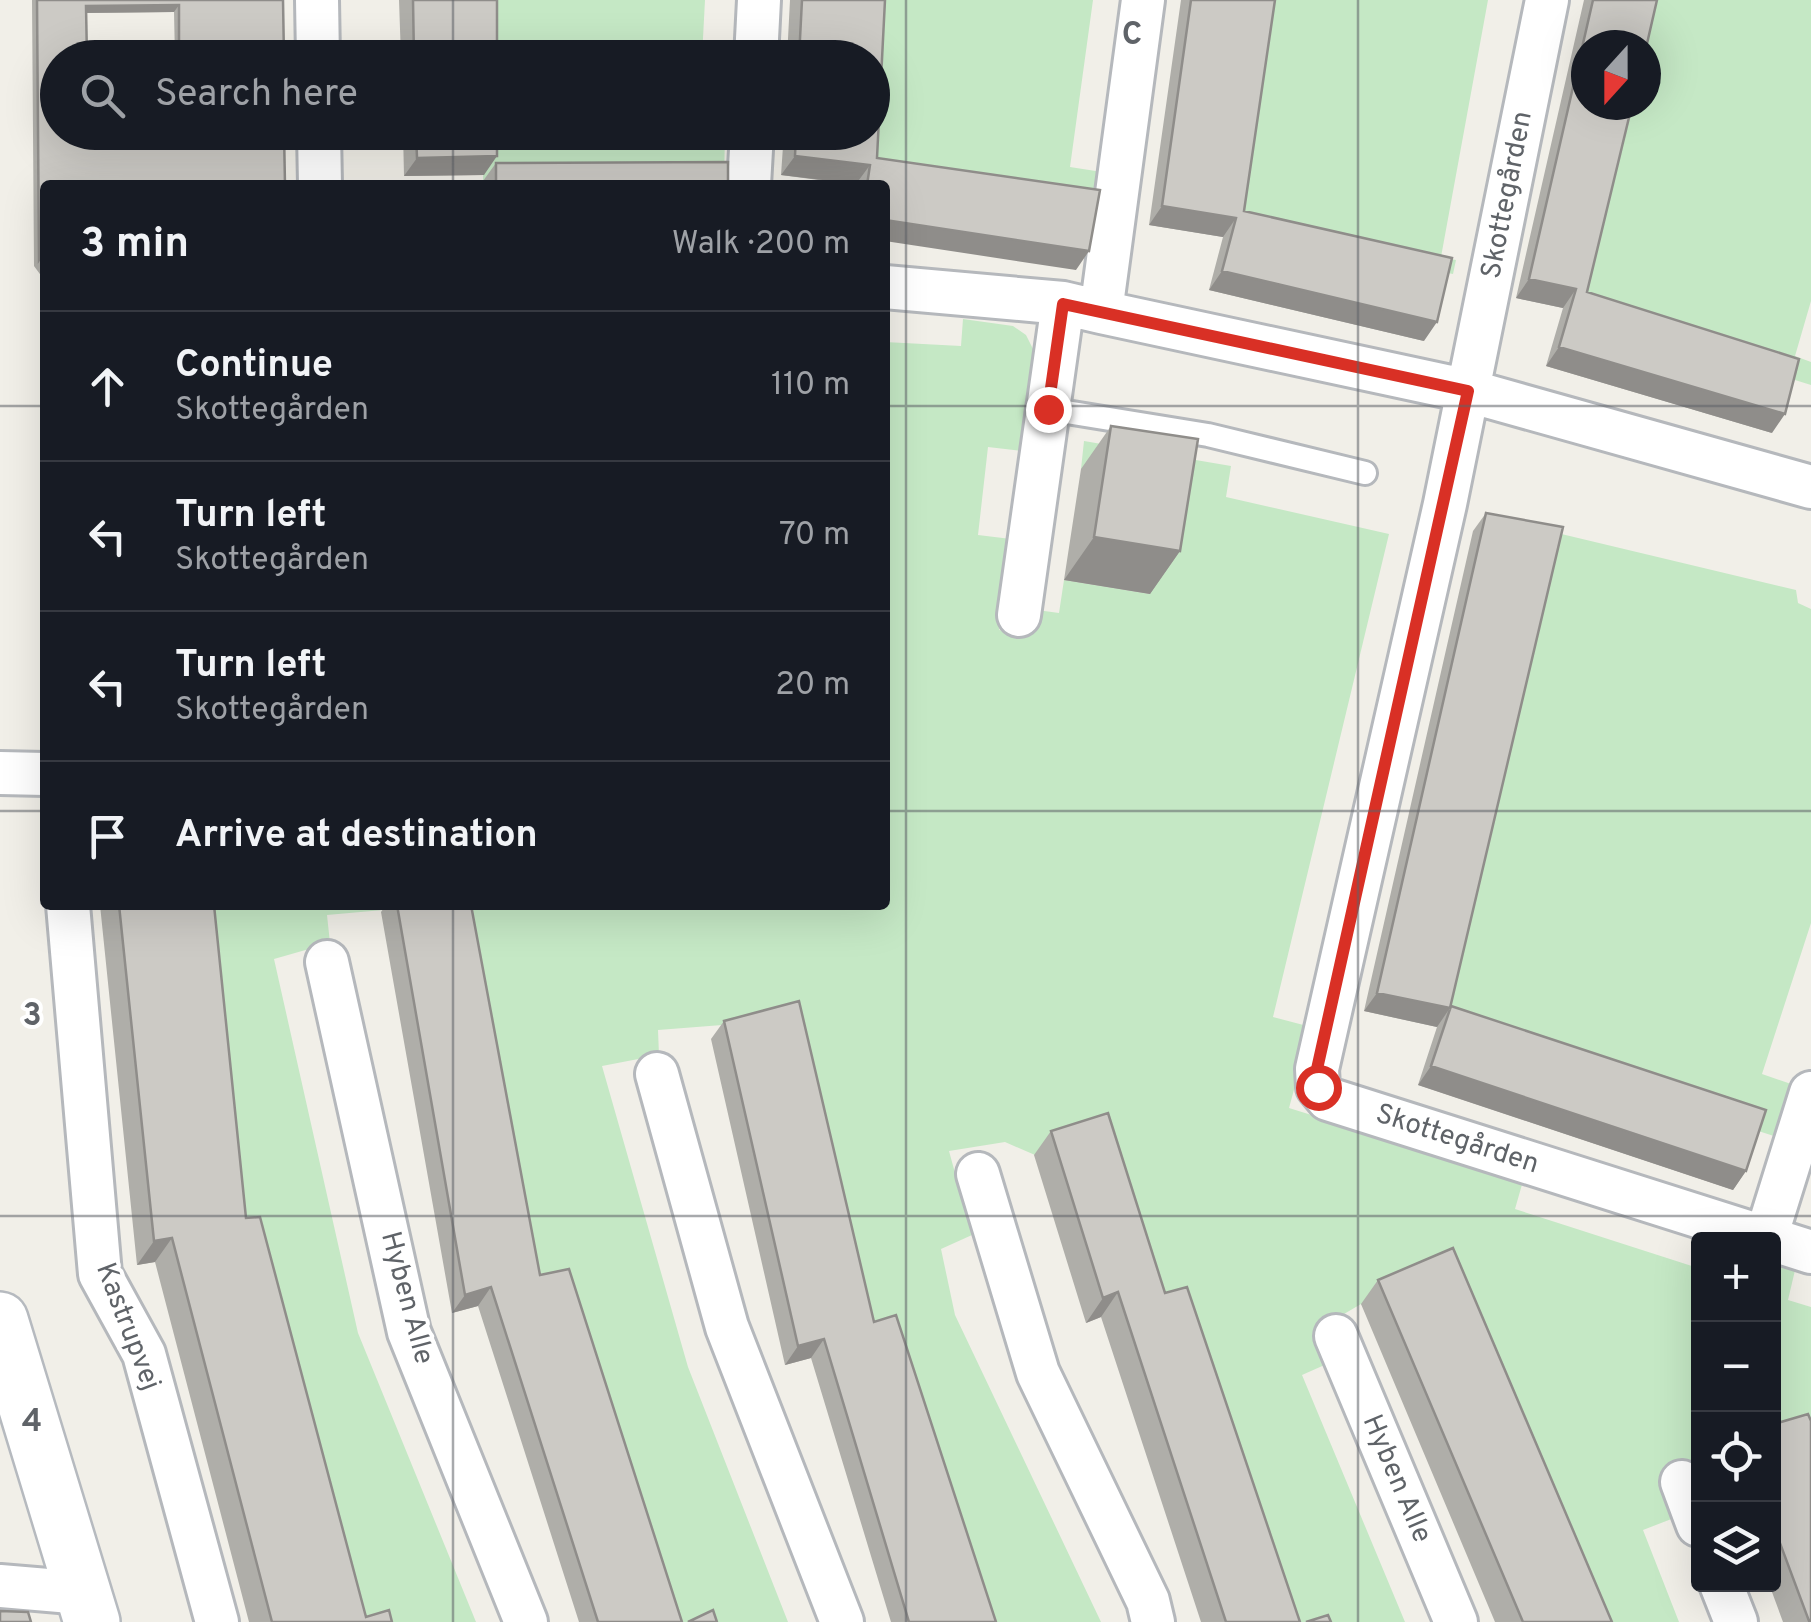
<!DOCTYPE html>
<meta charset="utf-8">
<style>
body{margin:0;font-family:Overpass,sans-serif;background:#20242c;color:#f1f3f6}
.controls{position:absolute;right:30px;bottom:30px;display:grid;overflow:hidden;border-radius:10px;box-shadow:0 10px 40px #0002}
.controls button{width:90px;height:90px;display:grid;place-items:center;padding:0;border:0;border-bottom:2px solid #363941;background:#171b24;color:#f1f3f6;font:50px sans-serif}
.compass{position:absolute;left:1571px;top:30px;width:90px;height:90px;border-radius:50%;background:#171b24;box-shadow:0 10px 40px #0002;rotate:201deg}
.stop{position:absolute;width:30px;height:30px;margin:-22px;border:8px solid #d93025;border-radius:50%;background:#fff}
.stop.end{background:#d93025;border-color:#fff;box-shadow:0 2px 10px #0008}
.list{margin:0;padding:0;list-style:none}
h2{display:flex;justify-content:space-between;align-items:center;height:130px;margin:0;padding:0 40px;font-size:42px}
h2 small{font-size:32px;font-weight:400;color:#9ea1a6}
.list li{display:grid;grid-template-columns:65px 1fr auto;gap:30px;align-items:center;box-sizing:border-box;height:150px;padding:0 40px;border-top:2px solid #363941}
.list b{display:block;font-size:38px;white-space:nowrap}
.list p{margin:0;font-size:32px;white-space:nowrap;color:#9ea1a6}
.list em{font-size:32px;font-style:normal;color:#9ea1a6}
.icon{flex:none;width:55px;height:55px;fill:none;stroke:currentColor;stroke-width:2;stroke-linecap:round;stroke-linejoin:round}
.map{position:relative;flex:none;width:1811px;height:1622px;overflow:hidden}
.search{position:absolute;background:#171b24;box-shadow:0 10px 40px #0002;left:40px;top:40px;width:850px;height:110px;display:flex;align-items:center;gap:25px;box-sizing:border-box;padding:0 35px;border-radius:55px;color:#9ea1a6;font-size:38px}
.panel{position:absolute;background:#171b24;box-shadow:0 10px 40px #0002;left:40px;top:180px;width:850px;height:730px;border-radius:10px}
.map>svg:first-child{display:block}
.green{fill:#c5e8c5}
.lines{fill:none;stroke-linecap:round;stroke-linejoin:round}
.lane-casing{stroke:#b5b8bc;stroke-width:28}
.street-casing{stroke:#b5b8bc;stroke-width:48}
.secondary-casing{stroke:#b6babf;stroke-width:60}
.lane{stroke:#fff;stroke-width:22}
.street{stroke:#fff;stroke-width:42}
.secondary{stroke:#fff;stroke-width:55}
.wall{fill:#afaea9}
.shaded-wall{fill:#8f8d8a}
.building{fill:#cccac5;stroke:#8f8d8a;stroke-width:2.5}
.route{stroke:#d93025;stroke-width:12}
.grid{fill:none;stroke:#5f6368;stroke-width:2.5;stroke-opacity:0.55}
.labels{text-anchor:middle;dominant-baseline:central;stroke-width:8;stroke-linejoin:round;paint-order:stroke}
.street-label{font-size:28px;fill:#5f6368;stroke:#fff}
.grid-label{font-size:32px;text-anchor:middle;font-weight:bold;fill:#5f6368;stroke:#fff;stroke-width:8;stroke-linejoin:round;paint-order:stroke}
</style>
<div class="map">
<svg width="1811" height="1622" viewBox="0 0 1811 1622">
<rect width="100%" height="100%" fill="#f1efe8"/>
<path class="green" d="M484,0h221l-3,57 -218,1z
M873,0h220l-23,167 32,5 -4,37 -235,-32 9,-45z
M1265,0h223l-47,257 15,3 -3,14 -222,-44z
M1649,0h162v301l-16,55 16,6v23l-237,-74 50,-206h22z
M484,133l241,1 -1,46 -241,1z
M963,319l50,7 13,9 8,16 -12,100 -34,-4 -10,88 33,4 -12,91 34,4 4,-24 22,3 5,-33 86,14 -69,-125 3,-28 147,25 -5,31 163,37 -116,483 38,10 -22,81 234,73 -8,28 183,59v197l-38,10 14,43 -31,12 36,92h-94l-224,-318 -46,27 14,32 -27,12 103,247h-130l-185,-485 -55,18 -30,-13 -56,9 23,84 -31,14 14,66 146,307h-124l-116,-281 -75,-321 -128,10 1,25 -57,11 86,301 100,255h-126l-135,-328 -73,-389h431v-563l76,4z
M1553,532l243,58 2,13 13,6v314l-49,151 32,11 -14,53 -343,-111z
M194,905h245l-112,10 3,28 -56,16 84,374 118,289h-132l-101,-380z
M1774,1259l22,7 -8,34 23,7v180l-37,-43z"/>
<g class="lines">
<g class="lane-casing">
<path id="lane" d="M1048,409l160,26 157,38"/>
</g>
<g class="street-casing">
<path id="street" d="M317,0l1,58
M1547,0l-102,504 -128,565 1,18 10,12 483,153
M756,58l3,-58
M319,132l1,53
M749,185l3,-53
M885,287l178,16 38,9 368,79 342,96
M1101,312l42,-312
M1019,615l44,-312
M0,773l45,1
M68,905l32,369 44,80 73,268
M327,962l82,370 117,290
M657,1074l70,253 115,295
M978,1174l60,199 110,228 5,21
M1766,1237l45,-144
M1336,1336l120,286
M1682,1482l16,43
M1721,1584l15,38
M0,1586l83,7"/>
</g>
<g class="secondary-casing">
<path id="secondary" d="M0,1320l92,302"/>
</g>
<use href="#lane" class="lane"/>
<use href="#street" class="street"/>
<use href="#secondary" class="secondary"/>
</g>
<path class="wall" d="M32,0h251l1,58h-109l-1,-46 -88,1 -41,172v96l-11,-15z
M399,0h98v58h-96z
M790,0h95l-8,158 199,112 -191,-85h-29l-75,-10 3,-43h88v-74h-85z
M1181,0h94l-31,211 180,130 -215,-51 14,-53 -74,-12z
M1584,0h73l-70,292 185,141 -226,-67 17,-58 -47,-10z
M403,132h94l-13,43 -80,1z
M496,163l232,22h-245v-4z
M1111,426l69,125 -30,43 -86,-14 17,-111z
M1486,513l-35,494 295,164 -13,19 -315,-105 19,-58 -73,-16 109,-480z
M100,905h114l32,313 120,399 26,5h-143l-94,-360 -18,3z
M386,905h85l69,370 142,347h-103l-101,-316 -26,7 -71,-401z
M724,1021l150,301 122,300h-105l-80,-264 -26,7 -74,-326z
M1051,1131l114,162 135,329h-99l-100,-305 -15,6 -52,-168z
M1378,1280l234,342h-117l-134,-318z
M1774,1424l37,198h-28l-14,-38h5z"/>
<path class="shaded-wall" d="M179,5l-5,7 -93,1 5,-7z
M497,156l-13,19 -80,1 13,-18z
M795,156l75,9 -14,19 -75,-9z
M1162,206l74,12 -13,19 -74,-12z
M885,220l204,31 -13,19 -191,-29z
M1222,271l215,51 -13,19 -215,-51z
M1529,279l47,10 -13,19 -47,-10z
M1559,347l226,67 -13,19 -226,-67z
M1094,537l86,14 -30,43 -86,-14z
M1377,993l73,15 -13,19 -73,-16z
M1431,1066l315,105 -13,19 -315,-105z
M172,1238l-17,24 -18,3 17,-24z
M491,1287l-13,19 -26,7 13,-18z
M1118,1292l-17,25 -15,6 17,-25z
M824,1339l-13,19 -26,7 13,-19z"/>
<path class="building" d="M37,0h246l1,58h-105v-53l-93,1 1,52h-29v74h226l1,53h-240v66l-6,9z
M413,0h84v58h-83z
M802,0h83l-8,158 223,32 -11,61 -204,-31v-35h-18l3,-20 -75,-9 1,-24h76v-74h-73z
M1191,0h84l-31,211 208,47 -15,64 -215,-51 14,-53 -74,-12z
M1593,0h64l-11,48v-3h-60v60h46l-45,187 212,67 -14,55 -226,-67 17,-58 -47,-10z
M416,132h81v24l-80,2z
M728,162v23h-232v-22z
M1111,426l87,13 -18,112 -86,-14z
M1486,513l77,14 -113,481 -73,-15z
M119,905h95l32,313 14,-1 106,400 23,-7 3,12h-120l-100,-384 -18,3z
M397,905h74l69,370 29,-6 113,353h-84l-107,-335 -26,8z
M799,1001l75,321 22,-7 100,307h-87l-85,-283 -26,7 -74,-325z
M1451,1006l315,104 -20,61 -315,-105z
M1108,1113l57,180 22,-6 113,335h-74l-108,-330 -15,6 -52,-167z
M1453,1248l159,374h-89l-145,-342z
M1808,1414l3,7v200h-2l-35,-94v-103z
M713,1610l4,12h-29z
M0,1611l28,1 3,10h-31z
M1328,1615l3,7h-25z"/>
<g class="lines">
<path class="route" d="M1048,409l15,-105 405,87 -151,678 1,18"/>
</g>
<path class="grid" d="M453,0v58M906,0v1622M1358,0v1622M453,132v53M0,406h45M885,406h926M0,811h45M885,811h926M453,905v717M0,1216h1811"/>
<g class="labels">
<g class="street-label">
<text transform="translate(1508 195) rotate(-79)">Skottegården</text>
<text transform="translate(1457 1140) rotate(18)">Skottegården</text>
<text transform="translate(406 1298) rotate(75)">Hyben Alle</text>
<text transform="translate(127 1327) rotate(69)">Kastrupvej</text>
<text transform="translate(1396 1479) rotate(67)">Hyben Alle</text>
</g>
</g>
<g class="grid-label">
<text x="1132" y="44">C</text>
<text x="32" y="1025">3</text>
<text x="32" y="1431">4</text>
</g>
</svg>
<div class="controls">
<button>+</button>
<button>−</button>
<button><svg class="icon" aria-label="locate" viewBox="0 0 24 24"><circle cx="12" cy="12" r="6"/><path d="M12 2v4M12 18v4M2 12h4M18 12h4"/></svg></button>
<button><svg class="icon" aria-label="layers" viewBox="0 0 24 24"><path d="M12 4l9 5-9 5-9-5zM3 14l9 5 9-5"/></svg></button>
</div>
<svg class="compass" viewBox="-18 -18 36 36"><path d="M0-13l5 13h-10z" fill="#e53935"/><path d="M0 13l5-13h-10z" fill="#9ea1a6"/></svg>
<div class="stop" style="left:1318px;top:1087px"></div>
<div class="stop end" style="left:1048px;top:409px"></div>
<div class="search"><svg class="icon" aria-label="search" viewBox="0 0 24 24"><circle cx="10" cy="10" r="6"/><path d="M15 15l6 6"/></svg>Search here</div>
<section class="panel">
<h2>3 min<small>Walk · 200 m</small></h2>
<ul class="list">
<li><svg class="icon" aria-label="ahead" viewBox="0 0 24 24"><path d="M12 20V5M6 11l6-6 6 6"/></svg><div><b>Continue</b><p>Skottegården</p></div><em>110 m</em></li>
<li><svg class="icon" aria-label="left" viewBox="0 0 24 24"><path d="M17 20v-9H6M10 6l-5 5 5 5"/></svg><div><b>Turn left</b><p>Skottegården</p></div><em>70 m</em></li>
<li><svg class="icon" aria-label="left" viewBox="0 0 24 24"><path d="M17 20v-9H6M10 6l-5 5 5 5"/></svg><div><b>Turn left</b><p>Skottegården</p></div><em>20 m</em></li>
<li><svg class="icon" aria-label="arrive" viewBox="0 0 24 24"><path d="M6 21V4h12l-3 4 3 4H6"/></svg><div><b>Arrive at destination</b></div></li>
</ul>
</section>
</div>
